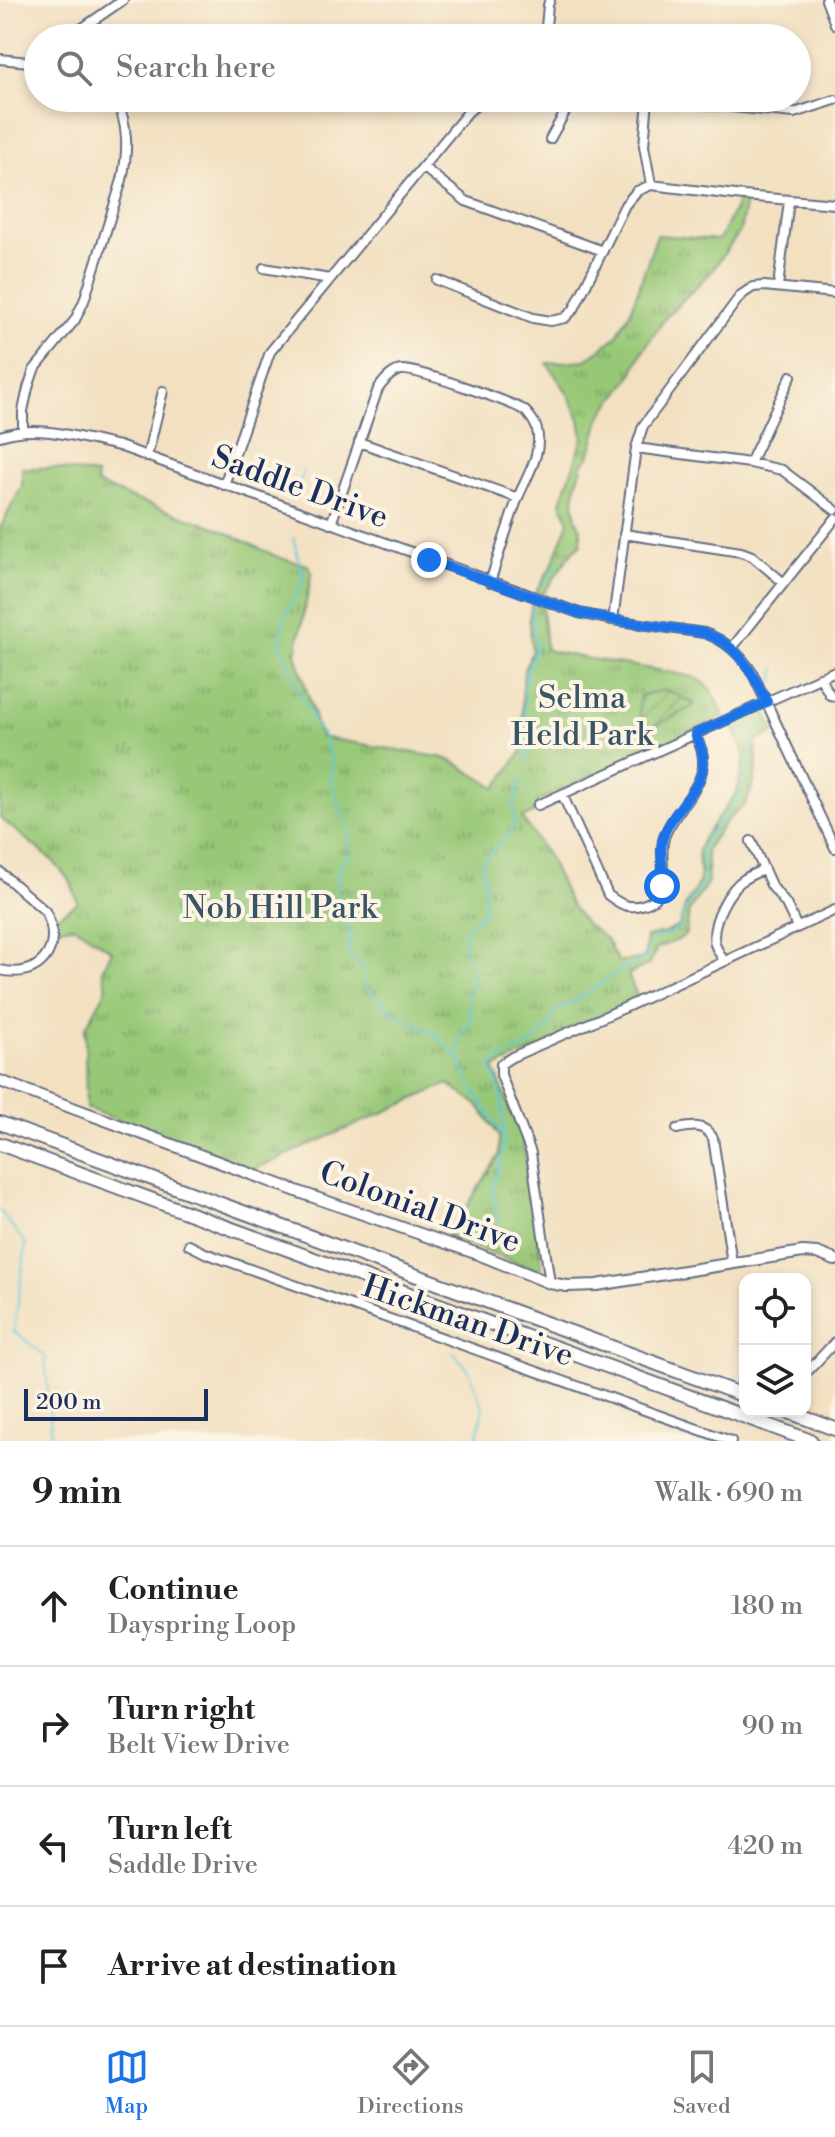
<!DOCTYPE html>
<meta charset="utf-8">
<style>
body{margin:0;font-family:"Libre Bodoni",serif;background:#f2f2f2;color:#222}
.controls{position:absolute;right:24px;bottom:24px;display:grid;overflow:hidden;border-radius:16px;box-shadow:0 4px 12px #0003}
.controls button{width:72px;height:72px;display:grid;place-items:center;padding:0;border:0;border-bottom:2px solid #e0e0e0;background:#fff;color:#222;font:40px sans-serif}
.scale{position:absolute;left:24px;bottom:20px;width:184px;box-sizing:border-box;padding-left:8px;border:4px solid #1b2f5e;border-top:0;font-size:22px;line-height:28px;white-space:nowrap;color:#1b2f5e;-webkit-text-stroke:6px #fcf5e5;paint-order:stroke}
.stop{position:absolute;width:24px;height:24px;margin:-18px;border:6px solid #1a73e8;border-radius:50%;background:#fff}
.stop.end{background:#1a73e8;border-color:#fff;box-shadow:0 2px 8px #0008}
.list{margin:0;padding:0;list-style:none}
h2{display:flex;justify-content:space-between;align-items:center;height:104px;margin:0;padding:0 32px;font-size:34px}
h2 small{font-size:26px;font-weight:400;color:#767676}
.list li{display:grid;grid-template-columns:52px 1fr auto;gap:24px;align-items:center;box-sizing:border-box;height:120px;padding:0 32px;border-top:2px solid #e0e0e0}
.list b{display:block;font-size:30px;white-space:nowrap}
.list p{margin:0;font-size:26px;white-space:nowrap;color:#767676}
.list em{font-size:26px;font-style:normal;color:#767676}
.icon{flex:none;width:44px;height:44px;fill:none;stroke:currentColor;stroke-width:2;stroke-linecap:round;stroke-linejoin:round}
.map{position:relative;flex:none;width:835px;height:1441px;overflow:hidden}
.search{position:absolute;background:#fff;box-shadow:0 4px 12px #0003;left:24px;right:24px;top:24px;height:88px;display:flex;align-items:center;gap:20px;box-sizing:border-box;padding:0 28px;border-radius:44px;color:#767676;font-size:30px}
.sheet{height:584px;background:#fff}
nav{display:flex;justify-content:space-around;align-items:center;box-sizing:border-box;height:112px;border-top:2px solid #e0e0e0;background:#fff;font-size:22px;color:#767676}
nav a{display:grid;justify-items:center;gap:4px}
nav .on{color:#1a73e8}
.map>svg:first-child{display:block}
.grass{fill:url(#grass-tufts);stroke:#5a7c6a;stroke-width:2}
.garden{fill:url(#garden-furrows);stroke:#5a7c6a;stroke-width:2}
.lines{fill:none;stroke-linecap:round;stroke-linejoin:round}
.stream{stroke:#5ec8d8;stroke-width:2}
.minor-casing{stroke:#666d81;stroke-width:12}
.major-casing{stroke:#666d81;stroke-width:14}
.highway-casing{stroke:#666d81;stroke-width:16}
.minor{stroke:#fff;stroke-width:8}
.major{stroke:#fff;stroke-width:10}
.highway{stroke:#fff;stroke-width:12}
.route{stroke:#1a73e8;stroke-width:10}
.labels{text-anchor:middle;dominant-baseline:central;stroke-width:8;stroke-linejoin:round;paint-order:stroke}
.street-label{font-size:32px;fill:#1b2f5e;stroke:#fcf5e5}
.park-label{font-size:32px;fill:#3a5564;stroke:#fcf5e5}
</style>
<div class="map">
<svg width="835" height="1441" viewBox="0 0 835 1441">
<defs>
<pattern id="grass-tufts" width="24" height="20" patternUnits="userSpaceOnUse" patternTransform="scale(2)"><rect width="24" height="20" fill="#98c877"/><path d="M3 7l-1-3M5 7V3M7 7l1-3M15 17l-1-3M17 17v-4M19 17l1-3" fill="none" stroke="#7ba365"/></pattern>
<pattern id="garden-furrows" width="10" height="10" patternUnits="userSpaceOnUse" patternTransform="scale(2)"><rect width="10" height="10" fill="#98c877"/><path d="M-1 1l2-2M0 10L10 0M9 11l2-2" fill="none" stroke="#7ba365"/></pattern>
</defs>
<rect width="100%" height="100%" fill="#fcf5e5"/>
<filter id="ink" filterUnits="userSpaceOnUse"><feTurbulence type="fractalNoise" baseFrequency=".0125" numOctaves="2"/><feDisplacementMap in="SourceGraphic" scale="16" xChannelSelector="R" yChannelSelector="G"/><feConvolveMatrix kernelMatrix="1 2 1 2 8 2 1 2 1" color-interpolation-filters="sRGB"/></filter>
<filter id="wash" filterUnits="userSpaceOnUse"><feTurbulence type="fractalNoise" baseFrequency=".006" numOctaves="4" result="noise"/><feDisplacementMap in="SourceGraphic" scale="32" xChannelSelector="R" yChannelSelector="G"/><feGaussianBlur stdDeviation="1.8" result="paint"/><feColorMatrix in="noise" values="0 0 0 0 0 0 0 0 0 0 0 0 0 0 0 0 0 1.4 0 .05"/><feComposite in="paint" operator="in"/></filter>
<g filter="url(#wash)">
<rect width="100%" height="100%" fill="#f2e0c1"/>
<path class="grass" d="M739,199l7,1 -6,31 -28,40 -45,45 -25,36 -12,26 -29,38 -12,41 -6,6 -7,23 -2,14 2,19 5,10v15l-9,8 -29,42 -7,-2 16,-27 17,-43 -8,-20 22,-64 -3,-19 -12,-25 -21,-31 39,-3 30,-23 14,-25 27,-77 62,5z
M22,468h34l40,7 1,9 31,13 87,30 65,31 28,7 4,7 -16,81 24,84 124,21 10,4 42,26 28,-40 -2,-46 2,-32 8,-19 -3,-32 3,-17 10,4 4,44c41,10 82,14 123,22 10,3 22,3 31,8 13,8 18,23 24,36l-187,85 3,9 -18,8 27,40 21,46 15,19 21,16 12,23 24,-3 3,-3 1,-19 19,-4 14,-7 7,-22 14,-23 -2,-31 5,-12 34,-46 8,-36 -13,-32 32,-15 11,23 -19,9 1,25 -4,19 -8,20 -19,16 -20,28 2,33 -19,29 -3,23 -8,6 -21,8 -8,16 -21,11 13,30 -147,63 29,73 19,123 -2,5h-6l-87,-31 52,-83v-19l-20,-30 -31,-22 -195,86 -167,-62 -1,-79 22,-41 -5,-18 10,-19 -38,-25 -17,2 -3,-10 24,-15 -7,-21 -18,-21 -53,-43v-290l22,-42z"/>
<path class="garden" d="M667,690l27,13 -1,3 -43,23c-11,-14 -12,-16 -10,-34z"/>
<g class="lines">
<path class="stream" d="M296,498l7,-27
M293,538l11,42 -20,37 -4,25 22,55 14,30 6,6 11,32 -3,11 7,23 12,30 -1,28 -10,11v26l5,22 7,15 -2,21 4,7 12,8v17l7,9 29,24 31,14 28,27 11,26 34,54v8l-12,46 7,36 -6,14
M543,585l15,-23
M773,684l3,-16
M527,759l-3,-71 5,-24 7,-16 -4,-38
M459,1056v-15l13,-23 -6,-23 10,-16 -12,-30 1,-20 19,-17 1,-26 -3,-23 32,-36v-23l7,-23
M504,1135c-1,-25 -1,-47 -14,-69 11,-11 23,-13 36,-19 15,-8 24,-22 30,-36l29,-16 30,-22 33,-16 -1,-10 8,-10 12,-2 13,-8 5,-17 20,-30c-2,-13 -6,-26 -1,-38 5,-9 14,-17 20,-25 17,-22 37,-63 25,-90
M0,1211l26,33 -12,87 31,25 7,85
M453,1352l15,17 15,38 -6,34"/>
</g>
</g>
<g filter="url(#ink)">
<g class="lines">
<g class="minor-casing">
<path id="minor" d="M826,0l9,24
M68,38l55,-38
M545,38l3,-33 2,-5
M0,59l38,4
M637,98l157,15 41,-13
M648,99l-4,47 7,39
M550,139l23,-41
M423,167l43,34 137,50
M264,268l66,11
M437,280l96,38 18,3 14,-3 9,-9 51,-104 12,-14 14,-6 93,11 91,8
M778,286l11,-85
M23,430v-19l5,-23 6,-18 41,-50 9,-19 38,-121c6,-29 7,-56 -7,-82
M0,436c38,-13 80,2 119,10l460,167 34,7 91,13c22,7 37,22 49,41l82,174
M359,442l159,56
M636,448l114,15 32,7 53,40
M147,457l16,-66
M750,463l41,-87
M224,485l46,-133 198,-240 17,-14
M331,524l47,-135c6,-8 13,-17 23,-19 14,-2 109,32 123,40 5,4 12,14 13,20 6,24 -12,49 -20,70 -10,27 -18,55 -27,82
M624,534l117,18 11,4 32,27
M613,620l23,-172 7,-22 98,-131 12,-8 11,-1 71,7
M732,648l103,-129
M820,677l10,18 5,1
M562,794l46,101c12,9 19,14 34,10 36,-10 13,-46 23,-70 10,-27 45,-51 37,-83 -1,-6 -5,-12 -7,-18
M538,805l297,-134
M751,841l20,44 15,19 11,23
M0,872l45,39c20,36 -5,69 -45,59
M724,961c-3,-5 -7,-11 -9,-17 -5,-21 14,-56 31,-66 6,-4 12,-6 18,-8
M677,1129c15,-3 27,-6 36,9l19,125
M189,1245l16,8 526,188
M550,1283l-19,-130 -30,-78v-11l11,-7 112,-49 211,-98
M809,1370l26,-28"/>
</g>
<g class="major-casing">
<path id="major" d="M0,1081l302,112 176,61 72,29 17,3 30,-1 206,-33 14,1 18,7"/>
</g>
<g class="highway-casing">
<path id="highway" d="M0,1123l745,273
M0,1144l811,297
M786,1411l49,18"/>
</g>
<use href="#minor" class="minor"/>
<use href="#major" class="major"/>
<use href="#highway" class="highway"/>
</g>
</g>
<g class="lines" filter="url(#ink)">
<path class="route" d="M429,560l150,53 41,8 84,12c34,11 48,39 63,69l-72,32c2,6 6,12 7,18 9,36 -34,57 -40,90 -3,14 3,29 0,44"/>
</g>
<g class="labels">
<g class="street-label">
<text transform="translate(300 487) rotate(20)">Saddle Drive</text>
<text transform="translate(420 1207) rotate(20)">Colonial Drive</text>
<text transform="translate(468 1321) rotate(19)">Hickman Drive</text>
</g>
<g class="park-label">
<text x="582" y="698">Selma<tspan x="582" dy="37">Held Park</tspan></text>
<text x="280" y="908">Nob Hill Park</text>
</g>
</g>
</svg>
<div class="controls">
<button><svg class="icon" aria-label="locate" viewBox="0 0 24 24"><circle cx="12" cy="12" r="6"/><path d="M12 2v4M12 18v4M2 12h4M18 12h4"/></svg></button>
<button><svg class="icon" aria-label="layers" viewBox="0 0 24 24"><path d="M12 4l9 5-9 5-9-5zM3 14l9 5 9-5"/></svg></button>
</div>
<div class="scale">200 m</div>
<div class="stop" style="left:662px;top:886px"></div>
<div class="stop end" style="left:429px;top:560px"></div>
<div class="search"><svg class="icon" aria-label="search" viewBox="0 0 24 24"><circle cx="10" cy="10" r="6"/><path d="M15 15l6 6"/></svg>Search here</div>
</div>
<section class="sheet">
<h2>9 min<small>Walk · 690 m</small></h2>
<ul class="list">
<li><svg class="icon" aria-label="ahead" viewBox="0 0 24 24"><path d="M12 20V5M6 11l6-6 6 6"/></svg><div><b>Continue</b><p>Dayspring Loop</p></div><em>180 m</em></li>
<li><svg class="icon" aria-label="right" viewBox="0 0 24 24"><path d="M7 20v-9h11M14 6l5 5-5 5"/></svg><div><b>Turn right</b><p>Belt View Drive</p></div><em>90 m</em></li>
<li><svg class="icon" aria-label="left" viewBox="0 0 24 24"><path d="M17 20v-9H6M10 6l-5 5 5 5"/></svg><div><b>Turn left</b><p>Saddle Drive</p></div><em>420 m</em></li>
<li><svg class="icon" aria-label="arrive" viewBox="0 0 24 24"><path d="M6 21V4h12l-3 4 3 4H6"/></svg><div><b>Arrive at destination</b></div></li>
</ul>
</section>
<nav>
<a class="on"><svg class="icon" aria-label="map" viewBox="0 0 24 24"><path d="M3 6l6-2 6 2 6-2v14l-6 2-6-2-6 2zM9 4v14M15 6v14"/></svg>Map</a>
<a><svg class="icon" aria-label="directions" viewBox="0 0 24 24"><path d="M12 3l9 9-9 9-9-9zM9 14v-3h6M13 9l2 2-2 2"/></svg>Directions</a>
<a><svg class="icon" aria-label="saved" viewBox="0 0 24 24"><path d="M7 4h10v16l-5-4-5 4z"/></svg>Saved</a>
</nav>
